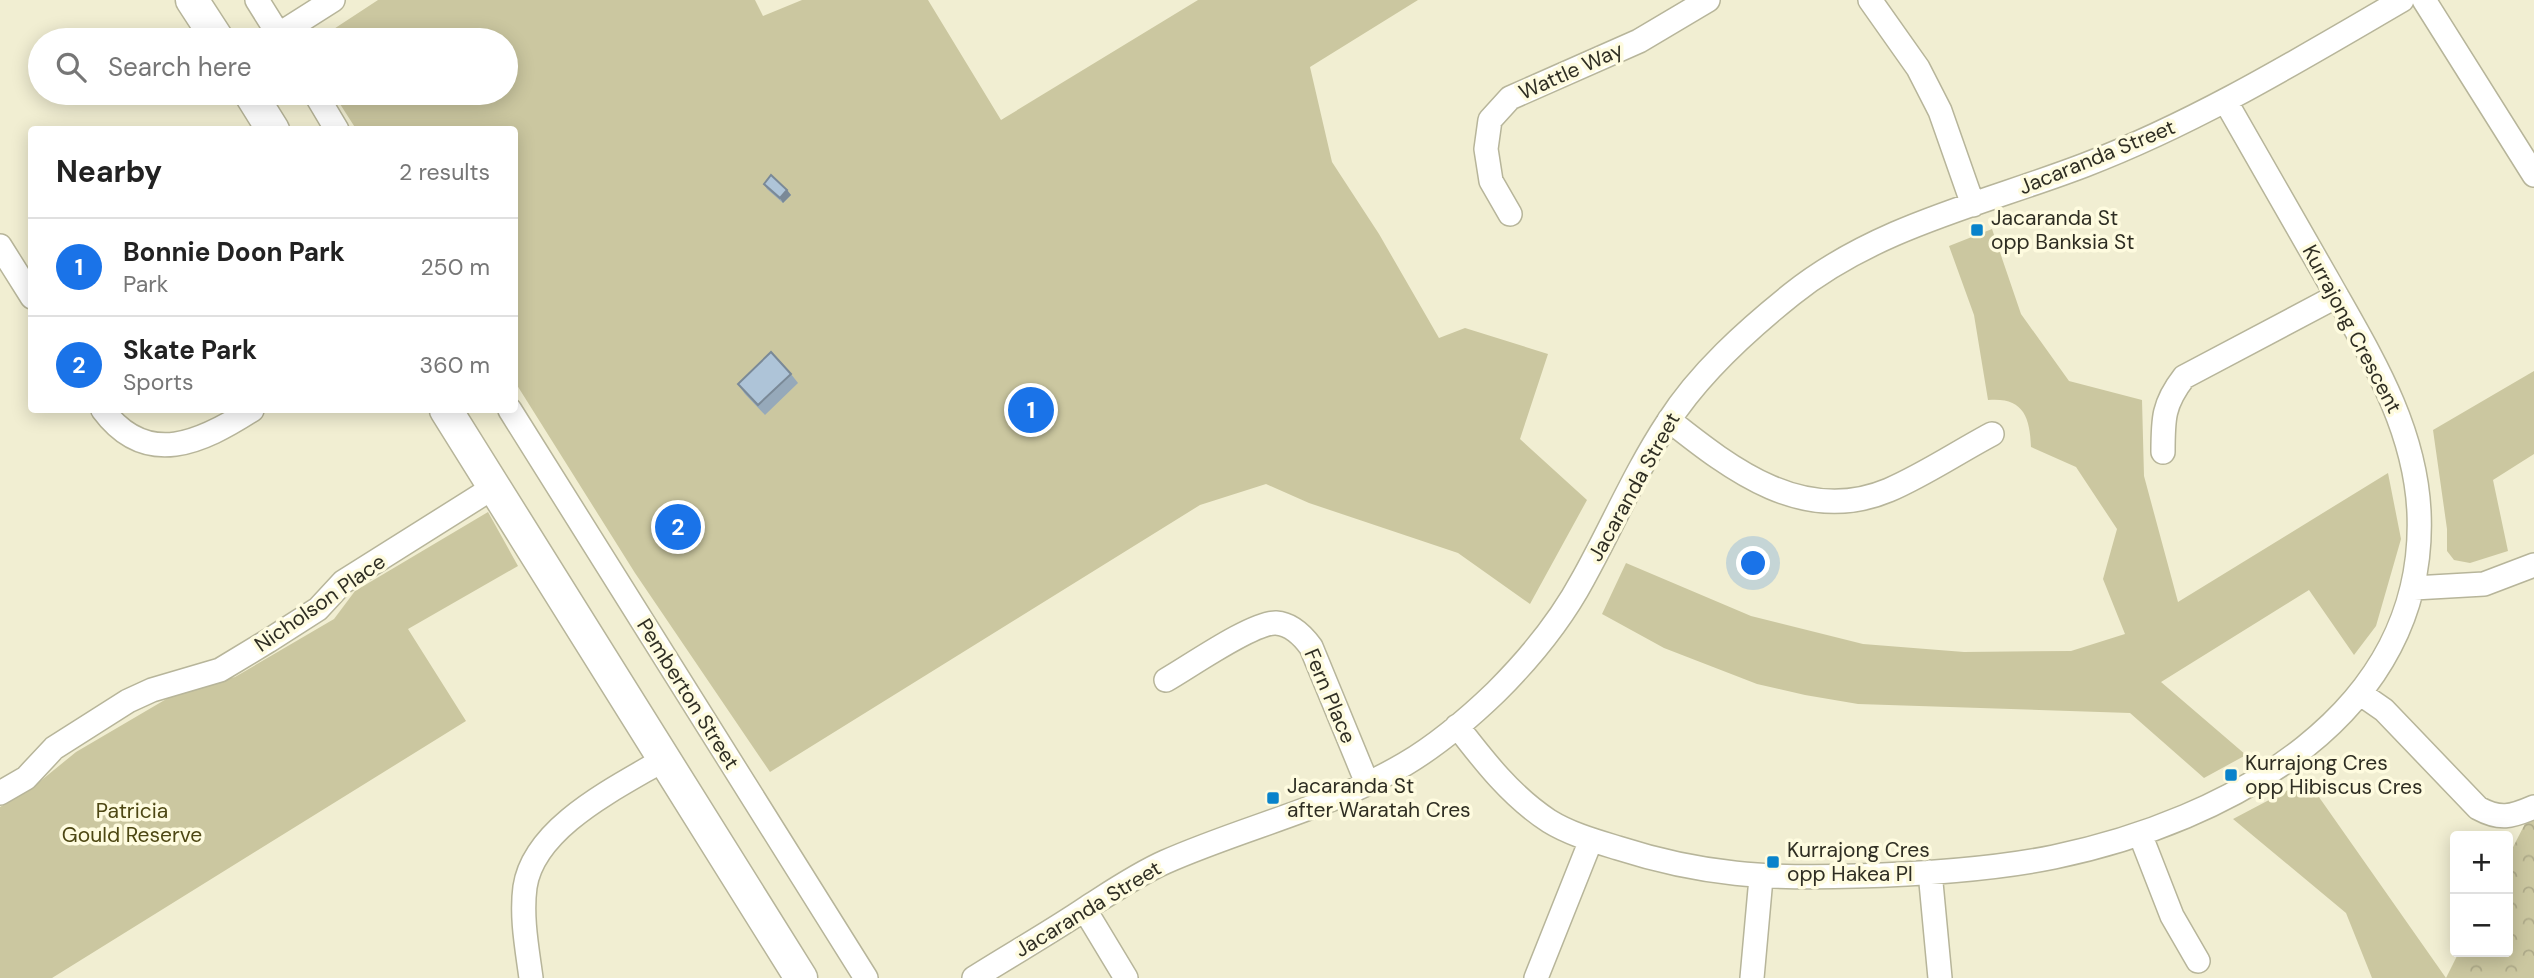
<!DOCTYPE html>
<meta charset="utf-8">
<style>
body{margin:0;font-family:"DM Sans",sans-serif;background:#f6f6f6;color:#222}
.controls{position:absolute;right:21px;bottom:21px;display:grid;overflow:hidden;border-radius:7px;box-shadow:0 4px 18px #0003}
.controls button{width:63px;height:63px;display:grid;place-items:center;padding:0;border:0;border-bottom:2px solid #e0e0e0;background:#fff;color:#222;font:35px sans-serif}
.you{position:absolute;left:1754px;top:564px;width:24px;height:24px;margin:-18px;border:5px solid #fff;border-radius:50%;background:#1a73e8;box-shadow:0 0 0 10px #1a73e833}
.badge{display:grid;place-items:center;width:46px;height:46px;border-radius:50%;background:#1a73e8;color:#fff;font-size:23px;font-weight:700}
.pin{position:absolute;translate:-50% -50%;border:4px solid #fff;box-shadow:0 2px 7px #0006}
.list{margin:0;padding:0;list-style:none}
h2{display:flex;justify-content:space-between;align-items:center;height:91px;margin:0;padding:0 28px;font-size:30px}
h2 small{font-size:23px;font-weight:400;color:#767676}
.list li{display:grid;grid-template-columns:46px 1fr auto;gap:21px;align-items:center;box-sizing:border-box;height:98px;padding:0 28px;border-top:2px solid #e0e0e0}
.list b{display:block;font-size:26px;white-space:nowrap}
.list p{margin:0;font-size:23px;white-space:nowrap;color:#767676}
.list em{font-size:23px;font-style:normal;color:#767676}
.icon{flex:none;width:38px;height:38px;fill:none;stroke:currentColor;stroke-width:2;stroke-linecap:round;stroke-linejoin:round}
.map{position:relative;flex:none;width:2534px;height:978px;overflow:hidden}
.search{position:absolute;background:#fff;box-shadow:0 4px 18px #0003;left:28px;top:28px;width:490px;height:77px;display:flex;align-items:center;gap:18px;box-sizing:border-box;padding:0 24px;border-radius:38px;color:#767676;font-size:26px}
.panel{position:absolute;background:#fff;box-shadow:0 4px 18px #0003;left:28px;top:126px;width:490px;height:287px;border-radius:7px}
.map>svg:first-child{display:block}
.green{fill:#cbc7a0}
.forest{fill:url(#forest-crowns)}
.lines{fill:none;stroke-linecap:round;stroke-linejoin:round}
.street-casing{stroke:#b7b59a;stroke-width:26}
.secondary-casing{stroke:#b7b59a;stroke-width:35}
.street{stroke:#fff;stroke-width:23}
.secondary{stroke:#fff;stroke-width:32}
.wall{fill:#96a9ba}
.shaded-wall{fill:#7a8997}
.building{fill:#aec4d8;stroke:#7a8997;stroke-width:2}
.poi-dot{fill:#0983cb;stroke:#fefbdf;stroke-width:2.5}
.labels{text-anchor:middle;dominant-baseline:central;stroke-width:7;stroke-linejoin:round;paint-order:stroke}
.street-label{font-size:21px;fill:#2f2e23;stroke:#fefbdf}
.poi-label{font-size:21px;fill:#2f2e23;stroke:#fefbdf;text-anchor:start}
.park-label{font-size:21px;fill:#4d4713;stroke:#fefbdf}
</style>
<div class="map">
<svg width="2534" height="978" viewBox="0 0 2534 978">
<defs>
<pattern id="forest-crowns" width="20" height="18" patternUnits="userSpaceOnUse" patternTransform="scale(1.75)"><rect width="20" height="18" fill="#cbc7a0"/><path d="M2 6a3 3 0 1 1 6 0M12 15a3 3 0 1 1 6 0" fill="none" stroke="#afab8a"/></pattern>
</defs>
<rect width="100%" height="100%" fill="#f1eed2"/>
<path class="green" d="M378,0h377l8,16 39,-16h126l73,120 197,-120h220l-108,67 22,95 47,72 60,104 26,-10 83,26 -28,85 67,61 -57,104 -72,-51 -149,-50 -43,-19 -66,21 -430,267 -135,-199 -120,-191 -1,-252 -158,-1 -23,-36h173v-53h-189z
M1992,229l29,85 48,67 73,19 2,76 34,126 210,-129 13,66 -25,87 -22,29 -45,-65 -148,92 85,73 -42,23 -74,-65 -272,-9 -53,-9 -48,-11 -93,-36 -62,-34 24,-51 125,53 112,28 101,8 107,-1 54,-17 -22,-55 14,-50 -41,-62 -45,-20c-1,-32 -9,-50 -43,-47l-14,-85 -25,-69z
M2534,371v83l-41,26 15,71 -38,12 -16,-3 -7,-9v-22l-14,-99z
M488,512l30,54 -110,63 58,92 -414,257h-52v-171l38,-24 38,-31 104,-61 55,-14 99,-58 21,-28z
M2307,780l139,198h-74l-26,-65 -113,-94z"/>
<path class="forest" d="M2534,806v172h-88l13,-26h49v-95z"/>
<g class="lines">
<g class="street-casing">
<path id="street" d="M257,0l25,40
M1870,0l48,68 22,43 33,94
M2424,0l110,175
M270,40l63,-40
M315,93l22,37
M1510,214l-19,-33 -5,-32 4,-29 20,-22 129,-57 69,-41
M0,246l32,51
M103,410c44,59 99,32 149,0
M510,410l356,568
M1669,420c63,50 135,106 220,70 35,-15 69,-38 103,-56
M2163,452c0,-33 0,-48 21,-75l153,-81
M2414,588l70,-4 50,-19
M1166,680c23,-13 87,-58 110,-57 15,1 27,13 35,24l56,136
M2361,694l23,16 94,98c22,12 33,9 56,-1
M1457,726c27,35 54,70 92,95 21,13 46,20 69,27 84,27 151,31 238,28 66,-2 134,-6 198,-19 173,-36 374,-142 365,-345 -4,-86 -49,-157 -90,-230 -34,-60 -69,-120 -103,-180
M0,793l26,-15 28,-30 74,-47 24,-11 68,-20 48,-29 50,-32 25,-27 151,-95
M2140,834l32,82 26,45
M1930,872l10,106
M1085,910l41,68
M531,978c-4,-30 -10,-61 -6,-91 9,-60 91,-99 138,-127
M974,978c38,-24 77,-46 114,-71 25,-16 50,-33 77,-45 79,-35 165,-54 240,-98 32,-19 64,-46 91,-72 33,-33 65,-72 87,-113 29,-52 52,-107 85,-157 31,-49 79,-92 124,-128 85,-68 194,-91 293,-129 112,-43 214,-105 317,-165
M1536,978l55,-138
M1752,978l9,-100"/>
</g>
<g class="secondary-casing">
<path id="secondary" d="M192,0l26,40
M250,93l23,37
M446,410l355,568"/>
</g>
<use href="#street" class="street"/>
<use href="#secondary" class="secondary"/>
</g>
<path class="wall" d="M764,184l23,6 4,5 -8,8 -16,-14z
M791,374l7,9 -33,32 -20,-21 -7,-10z"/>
<path class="shaded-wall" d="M787,190l4,5 -8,8 -3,-5z"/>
<path class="building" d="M771,175l16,15 -7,8 -16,-14z
M771,352l20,22 -33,31 -20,-21z"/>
<g class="poi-dot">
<rect x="1970" y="223" width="14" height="14" rx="3.5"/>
<rect x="2224" y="768" width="14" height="14" rx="3.5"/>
<rect x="1266" y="791" width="14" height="14" rx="3.5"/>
<rect x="1766" y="855" width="14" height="14" rx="3.5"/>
</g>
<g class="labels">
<g class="street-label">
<text transform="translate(1571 71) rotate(-24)">Wattle Way</text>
<text transform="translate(2097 157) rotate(-22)">Jacaranda Street</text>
<text transform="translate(2352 329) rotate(62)">Kurrajong Crescent</text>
<text transform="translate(1634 487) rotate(-61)">Jacaranda Street</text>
<text transform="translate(320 603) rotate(-35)">Nicholson Place</text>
<text transform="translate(688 694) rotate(58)">Pemberton Street</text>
<text transform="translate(1330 696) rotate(67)">Fern Place</text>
<text transform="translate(1088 909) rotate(-31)">Jacaranda Street</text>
</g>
<g class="poi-label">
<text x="1991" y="218">Jacaranda St<tspan x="1991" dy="24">opp Banksia St</tspan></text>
<text x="2245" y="763">Kurrajong Cres<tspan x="2245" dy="24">opp Hibiscus Cres</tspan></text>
<text x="1287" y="786">Jacaranda St<tspan x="1287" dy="24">after Waratah Cres</tspan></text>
<text x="1787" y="850">Kurrajong Cres<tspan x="1787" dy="24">opp Hakea Pl</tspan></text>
</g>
<g class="park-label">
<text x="132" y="811">Patricia<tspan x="132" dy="24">Gould Reserve</tspan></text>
</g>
</g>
</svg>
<div class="controls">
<button>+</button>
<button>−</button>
</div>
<div class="you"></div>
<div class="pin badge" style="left:1031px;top:410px">1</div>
<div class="pin badge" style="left:678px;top:527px">2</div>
<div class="search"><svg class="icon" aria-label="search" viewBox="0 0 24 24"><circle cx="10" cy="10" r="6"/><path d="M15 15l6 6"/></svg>Search here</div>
<section class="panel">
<h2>Nearby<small>2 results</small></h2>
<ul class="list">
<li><span class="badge">1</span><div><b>Bonnie Doon Park</b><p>Park</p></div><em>250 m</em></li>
<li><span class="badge">2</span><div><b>Skate Park</b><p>Sports</p></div><em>360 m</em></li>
</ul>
</section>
</div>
